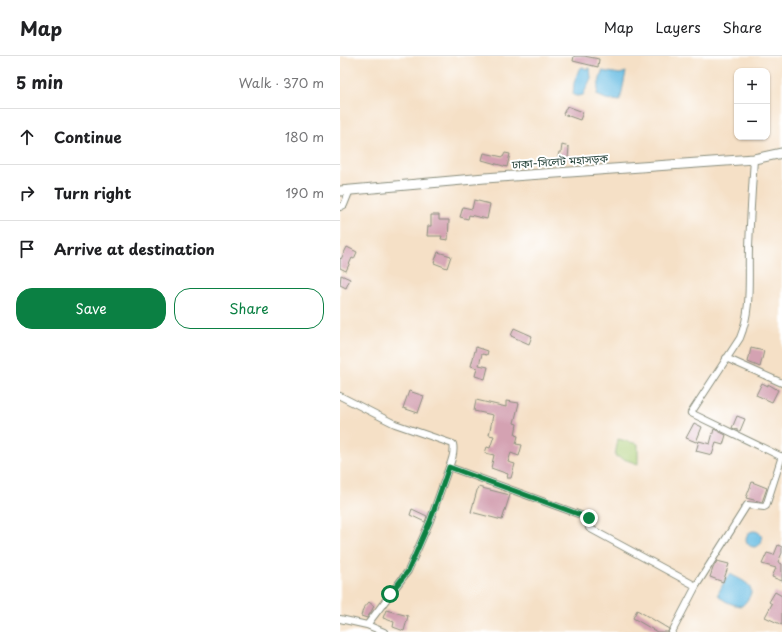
<!DOCTYPE html>
<meta charset="utf-8">
<style>
body{margin:0;font-family:"Playpen Sans","Noto Sans Bengali",sans-serif;background:#f2f2f2;color:#202124}
.controls{position:absolute;right:12px;top:12px;display:grid;overflow:hidden;border-radius:8px;box-shadow:0 1px 3px #0004}
.controls button{width:36px;height:36px;display:grid;place-items:center;padding:0;border:0;border-bottom:1px solid #e0e0e0;background:#fff;color:#202124;font:20px sans-serif}
.stop{position:absolute;width:12px;height:12px;margin:-9px;border:3px solid #0b8043;border-radius:50%;background:#fff}
.stop.end{background:#0b8043;border-color:#fff;box-shadow:0 1px 4px #0008}
.list{margin:0;padding:0;list-style:none}
h2{display:flex;justify-content:space-between;align-items:center;height:52px;margin:0;padding:0 16px;font-size:17px}
h2 small{font-size:13px;font-weight:400;color:#757577}
.list li{display:grid;grid-template-columns:26px 1fr auto;gap:12px;align-items:center;box-sizing:border-box;height:56px;padding:0 16px;border-top:1px solid #e0e0e0}
.list b{display:block;font-size:15px;white-space:nowrap}
.list em{font-size:13px;font-style:normal;color:#757577}
.actions{display:flex;gap:8px;padding:12px 16px}
.actions a{flex:1;padding:9px 0;border:1px solid #0b8043;border-radius:16px;text-align:center;font-size:14px;color:#0b8043}
.actions .main{background:#0b8043;color:#fff}
.icon{flex:none;width:22px;height:22px;fill:none;stroke:currentColor;stroke-width:2;stroke-linecap:round;stroke-linejoin:round}
.map{position:relative;flex:none;width:442px;height:576px;overflow:hidden}
header{display:flex;align-items:center;gap:24px;box-sizing:border-box;height:56px;padding:0 20px;background:#fff;border-bottom:1px solid #e0e0e0}
header strong{font-size:19px}
nav{display:flex;gap:22px;margin-inline-start:auto;font-size:14px}
main{display:flex}
aside{flex:1;background:#fff}
.map>svg:first-child{display:block}
.green{fill:#acce76;stroke:#668655}
.water{fill:#65bbe2;stroke:#427c8b}
.building{fill:#d4a2b2}
.lines{fill:none;stroke-linecap:round;stroke-linejoin:round}
.minor-casing{stroke:#8a8e7d;stroke-width:8}
.highway-casing{stroke:#8a8e7d;stroke-width:11}
.minor{stroke:#fff;stroke-width:6}
.highway{stroke:#fff;stroke-width:9}
.route{stroke:#0b8043;stroke-width:5}
.labels{text-anchor:middle;dominant-baseline:central;stroke-width:4;stroke-linejoin:round;paint-order:stroke}
.street-label{font-size:11px;fill:#1f3d34;stroke:#fff}
</style>
<header>
<strong>Map</strong>
<nav><a>Map</a><a>Layers</a><a>Share</a></nav>
</header>
<main>
<aside>
<h2>5 min<small>Walk · 370 m</small></h2>
<ul class="list">
<li><svg class="icon" aria-label="ahead" viewBox="0 0 24 24"><path d="M12 20V5M6 11l6-6 6 6"/></svg><div><b>Continue</b></div><em>180 m</em></li>
<li><svg class="icon" aria-label="right" viewBox="0 0 24 24"><path d="M7 20v-9h11M14 6l5 5-5 5"/></svg><div><b>Turn right</b></div><em>190 m</em></li>
<li><svg class="icon" aria-label="arrive" viewBox="0 0 24 24"><path d="M6 21V4h12l-3 4 3 4H6"/></svg><div><b>Arrive at destination</b></div></li>
</ul>
<div class="actions"><a class="main">Save</a><a>Share</a></div>
</aside>
<div class="map">
<svg width="442" height="576" viewBox="0 0 442 576">
<rect width="100%" height="100%" fill="#fff"/>
<filter id="ink" filterUnits="userSpaceOnUse"><feTurbulence type="fractalNoise" baseFrequency=".025" numOctaves="2"/><feDisplacementMap in="SourceGraphic" scale="8" xChannelSelector="R" yChannelSelector="G"/><feConvolveMatrix kernelMatrix="1 2 1 2 8 2 1 2 1" color-interpolation-filters="sRGB"/></filter>
<filter id="wash" filterUnits="userSpaceOnUse"><feTurbulence type="fractalNoise" baseFrequency=".012" numOctaves="4" result="noise"/><feDisplacementMap in="SourceGraphic" scale="16" xChannelSelector="R" yChannelSelector="G"/><feGaussianBlur stdDeviation="0.9" result="paint"/><feColorMatrix in="noise" values="0 0 0 0 0 0 0 0 0 0 0 0 0 0 0 0 0 1.4 0 .05"/><feComposite in="paint" operator="in"/></filter>
<g filter="url(#wash)">
<rect width="100%" height="100%" fill="#f5e0c6"/>
<path class="green" d="M278,383l20,5v20l-23,-8z"/>
<path class="water" d="M243,11l3,2 4,-1 1,10 -8,17 -6,1 -4,-1 1,-12 5,-14z
M262,15l18,3 6,-2 -6,29 -14,-2 -9,-4 1,-8z
M406 483a8 8 0 1 1 16 0a8 8 0 1 1-16 0Z
M390,518c17,9 31,13 12,32 -7,0 -21,-5 -24,-12l8,-16z"/>
<g id="blocks">
<path class="building" d="M234,0h10l15,3 -1,8 -25,-6z
M227,50l16,6 -3,8 -17,-6z
M222,89l7,2 -1,12 -10,-2 1,-5h2z
M144,97l19,4 2,-4 5,1 -3,13 -25,-7z
M134,144l16,4 -3,15 -18,-4 -1,4 -8,-2 3,-10 9,2z
M91,159h8v5h10l-1,20 -7,-1 1,-3h-15l1,-10h3z
M7,191l10,5 -3,7 -2,-1 -6,13 -6,-3v-10l1,1z
M98,196l13,4 -4,12 -13,-5z
M1,219l9,4 -4,9 -6,-3z
M174,272l18,8 -3,8 -18,-8z
M136,291l12,4 -1,4 -5,-1 -3,11 9,2 -3,12 -10,-3 2,-8 -6,-2z
M411,292l13,3 -4,16 -12,-5z
M422,327l6,3v-2l10,6 -6,12 -16,-7z
M69,335l15,5 -6,17 -15,-5z
M136,344l30,7v-6l13,2 -5,20 3,1 -2,11 3,1 -2,8 6,1 -3,11 -8,-3 -3,9 7,2 -4,14h-4l1,-4 -17,-6 3,-13 -9,-2 2,-6 3,1 4,-12 -5,-1 4,-20 -19,-4z
M397,360l8,3 -5,12 -8,-3z
M354,367l8,4 -6,15 -10,-4z
M374,373l12,6 -3,10 -7,-2 -4,12 -16,-4 3,-10 11,3z
M412,426l15,6 -5,14 -16,-4z
M138,431l32,8 -8,25 -31,-8z
M72,453l15,7 -2,6 -15,-7z
M438,489l4,2v6l-4,9 4,2v17l-10,-4 4,-9 -14,-4 5,-11 7,2z
M377,505l12,3 -6,18 -13,-5 3,-9z
M435,536l7,4v29l-17,-8 7,-13 -3,-2z
M29,546l5,4 -3,6 -4,6 -6,-2 2,-7z
M46,554l22,6 -4,15 -11,-4 1,-5 -11,-4z
M297,554l32,19 -1,3h-11l-24,-14z"/>
</g>
</g>
<g filter="url(#ink)">
<use href="#blocks" fill-opacity="0" stroke="#8a8e7d" stroke-width="1"/>
<g class="lines">
<g class="minor-casing">
<path id="minor" d="M414,103c-2,30 -4,59 -5,89 -1,30 3,61 -9,90l-49,75 91,44
M0,151l4,-2 6,-15
M386,302l56,25
M0,340l55,28 58,20c2,8 -1,16 -4,23l140,51v10l107,58
M0,563l27,6 17,7
M27,569l41,-54 22,-50 19,-54
M332,576l24,-46 51,-81 17,2 2,-1 16,-50"/>
</g>
<g class="highway-casing">
<path id="highway" d="M0,135l145,-13 269,-19 28,-6"/>
</g>
<use href="#minor" class="minor"/>
<use href="#highway" class="highway"/>
</g>
</g>
<g class="lines" filter="url(#ink)">
<path class="route" d="M50,538l18,-23 22,-50 19,-54 140,51"/>
</g>
<g class="labels">
<g class="street-label">
<text transform="translate(220 105) rotate(-4)">ঢাকা-সিলেট মহাসড়ক</text>
</g>
</g>
</svg>
<div class="controls">
<button>+</button>
<button>−</button>
</div>
<div class="stop" style="left:50px;top:538px"></div>
<div class="stop end" style="left:249px;top:462px"></div>
</div>
</main>
